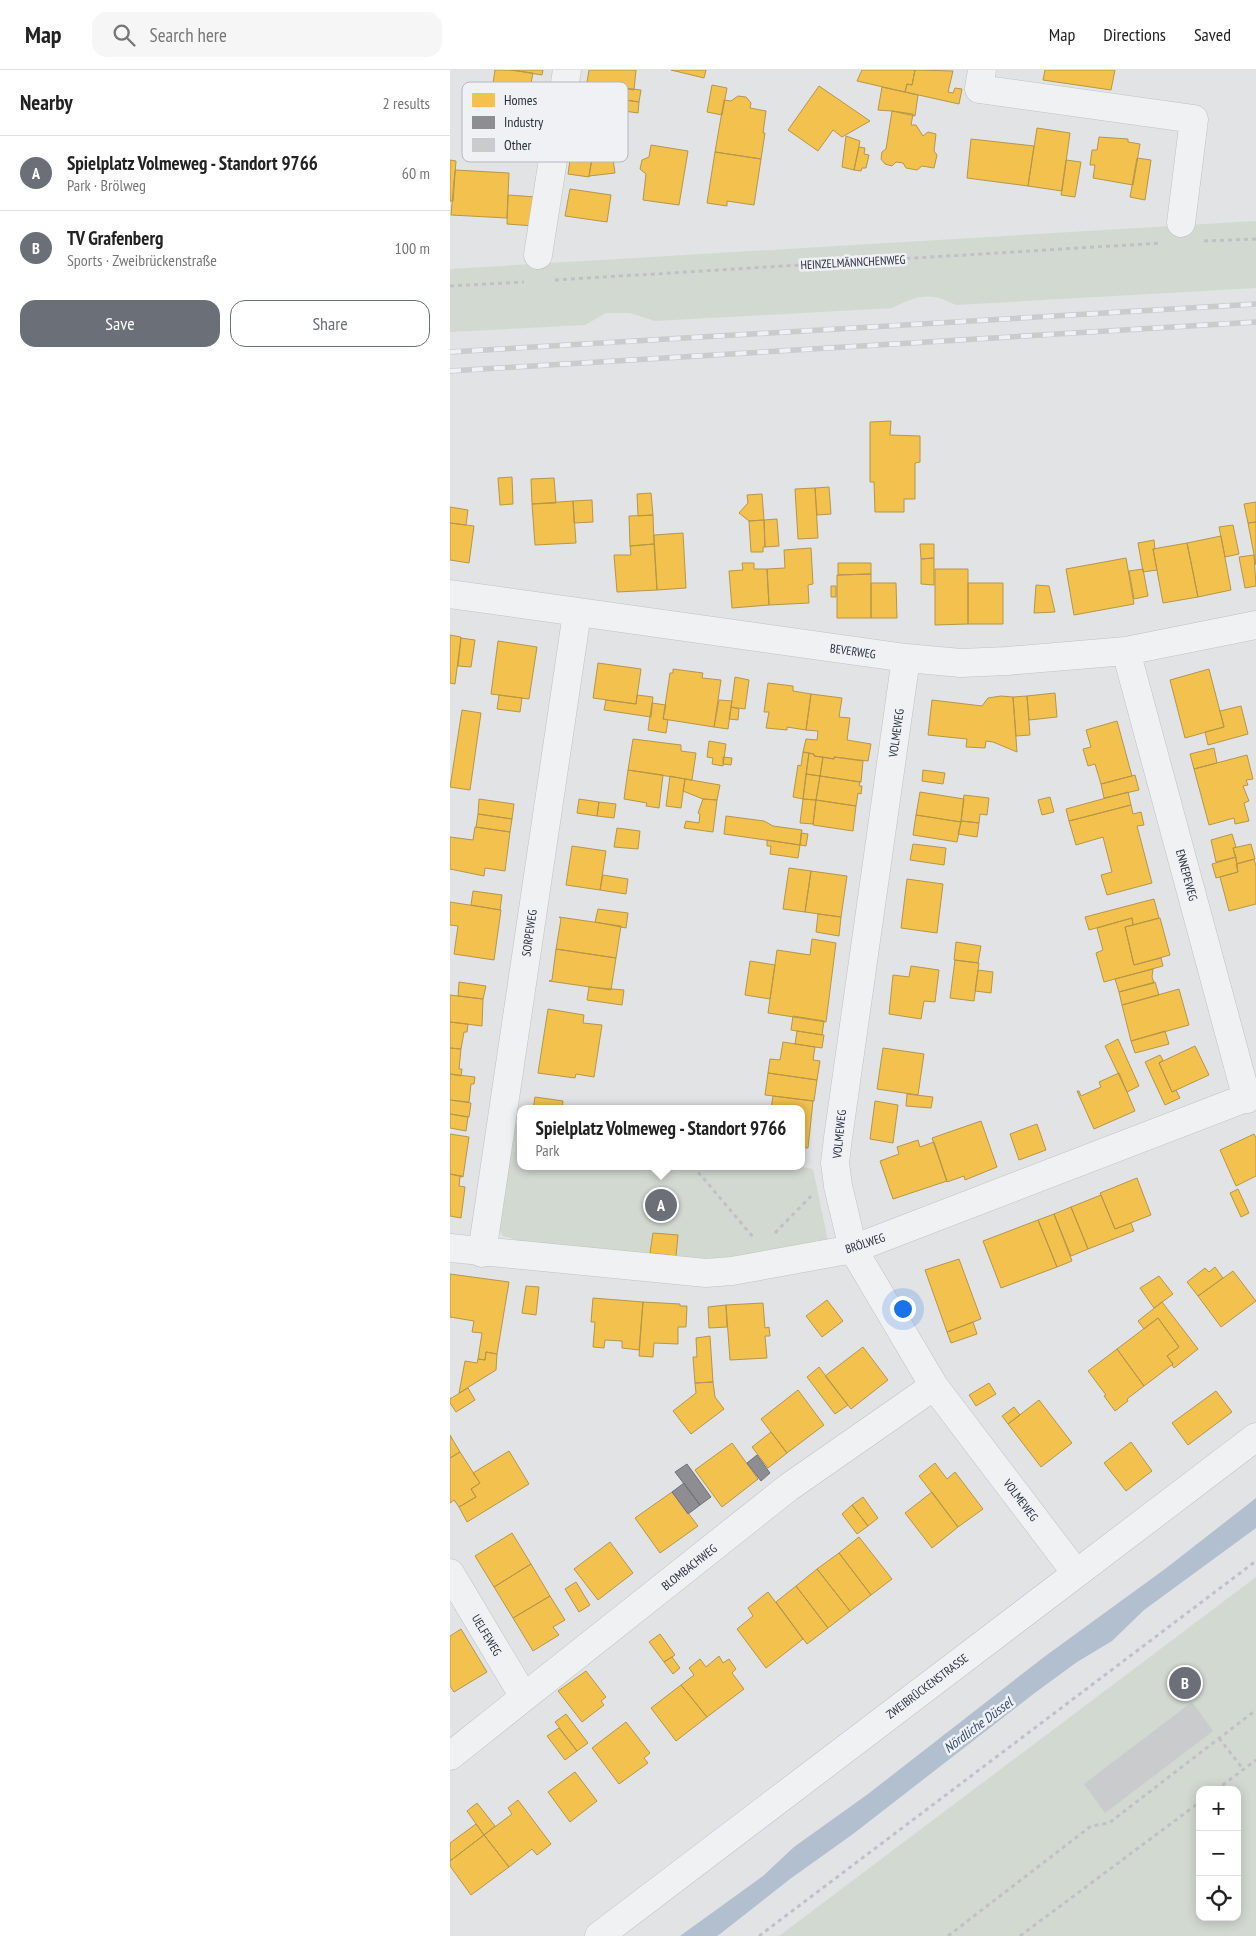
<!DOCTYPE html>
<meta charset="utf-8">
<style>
body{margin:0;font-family:"PT Sans Narrow",sans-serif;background:#f6f6f6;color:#222}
.controls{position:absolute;right:15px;bottom:15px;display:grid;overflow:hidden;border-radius:10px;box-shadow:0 2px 12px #0003}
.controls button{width:45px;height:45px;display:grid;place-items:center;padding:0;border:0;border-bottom:1px solid #e0e0e0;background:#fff;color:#222;font:25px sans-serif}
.you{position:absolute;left:452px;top:1238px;width:18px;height:18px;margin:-12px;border:4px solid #fff;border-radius:50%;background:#1a73e8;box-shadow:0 0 0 8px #1a73e833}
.badge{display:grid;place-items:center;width:32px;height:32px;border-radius:50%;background:#6a6f78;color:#fff;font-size:16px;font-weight:700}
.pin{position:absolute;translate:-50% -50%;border:2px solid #fff;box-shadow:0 1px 5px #0006}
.popup{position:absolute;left:67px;top:1035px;width:288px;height:65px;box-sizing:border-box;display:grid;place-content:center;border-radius:10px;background:#fff;filter:drop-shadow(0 1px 4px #0005);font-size:16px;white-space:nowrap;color:#767676}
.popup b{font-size:19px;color:#222}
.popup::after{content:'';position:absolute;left:50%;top:100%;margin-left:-10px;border:10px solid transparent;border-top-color:#fff}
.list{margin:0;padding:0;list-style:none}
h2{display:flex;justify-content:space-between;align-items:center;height:65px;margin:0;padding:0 20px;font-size:21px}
h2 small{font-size:16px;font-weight:400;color:#767676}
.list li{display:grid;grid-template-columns:32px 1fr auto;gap:15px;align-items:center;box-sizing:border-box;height:75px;padding:0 20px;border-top:1px solid #e0e0e0}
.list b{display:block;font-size:19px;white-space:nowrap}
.list p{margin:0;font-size:16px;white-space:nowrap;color:#767676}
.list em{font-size:16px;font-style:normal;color:#767676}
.actions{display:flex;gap:10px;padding:15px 20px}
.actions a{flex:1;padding:11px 0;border:1px solid #6a6f78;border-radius:15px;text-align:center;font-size:18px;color:#6a6f78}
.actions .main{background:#6a6f78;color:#fff}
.icon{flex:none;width:28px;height:28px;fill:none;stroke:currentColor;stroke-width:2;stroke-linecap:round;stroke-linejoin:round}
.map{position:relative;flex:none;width:806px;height:1866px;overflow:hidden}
header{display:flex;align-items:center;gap:30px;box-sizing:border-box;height:70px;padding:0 25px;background:#fff;border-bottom:1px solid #e0e0e0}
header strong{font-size:24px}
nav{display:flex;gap:28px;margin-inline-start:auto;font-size:18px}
.search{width:350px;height:45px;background:#f6f6f6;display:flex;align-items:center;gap:12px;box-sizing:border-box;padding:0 18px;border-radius:15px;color:#767676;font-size:19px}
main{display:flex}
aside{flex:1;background:#fff}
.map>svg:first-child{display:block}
.green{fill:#d2d9d1;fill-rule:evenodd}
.water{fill:#b2bfce}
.homes{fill:#f2c14e;stroke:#b69649}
.industry{fill:#8d8d92;stroke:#6f7178}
.building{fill:#c9cbcd}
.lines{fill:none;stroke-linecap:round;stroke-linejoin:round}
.minor-casing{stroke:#bfc1c3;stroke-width:29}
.path{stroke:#c0c1c6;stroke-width:3;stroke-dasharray:4 4;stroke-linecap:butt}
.minor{stroke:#f0f1f3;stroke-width:28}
.rail-casing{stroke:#cacbcd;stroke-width:5.5}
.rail{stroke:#eff1f5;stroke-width:4;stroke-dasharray:11;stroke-linecap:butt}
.labels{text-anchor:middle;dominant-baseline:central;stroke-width:5;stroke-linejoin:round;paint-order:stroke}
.street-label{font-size:12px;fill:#2a303d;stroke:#eff1f5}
.water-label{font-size:14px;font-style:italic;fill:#384e6c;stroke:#eff1f5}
.key{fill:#eff1f5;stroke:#b4b7be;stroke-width:1}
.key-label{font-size:14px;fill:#2a303d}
</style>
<header>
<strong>Map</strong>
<div class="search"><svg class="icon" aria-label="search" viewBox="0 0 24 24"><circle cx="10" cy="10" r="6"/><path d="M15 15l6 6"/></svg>Search here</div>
<nav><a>Map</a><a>Directions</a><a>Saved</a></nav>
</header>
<main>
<aside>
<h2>Nearby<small>2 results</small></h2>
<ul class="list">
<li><span class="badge">A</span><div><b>Spielplatz Volmeweg - Standort 9766</b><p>Park · Brölweg</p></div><em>60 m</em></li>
<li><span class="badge">B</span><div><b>TV Grafenberg</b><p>Sports · Zweibrückenstraße</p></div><em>100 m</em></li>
</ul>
<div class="actions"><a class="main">Save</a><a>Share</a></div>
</aside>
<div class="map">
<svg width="806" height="1866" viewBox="0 0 806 1866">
<rect width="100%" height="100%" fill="#e1e3e5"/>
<path class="green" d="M806,151v67l-300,17c-27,-14 -39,-9 -64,3l-237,13 -25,-8h-24l-21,12 -135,7v-63z
M63,1054l8,1v41h276l16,3 15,72 -98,22 -210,-22 -17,-5 -4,-6z
M806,1507v359h-477zM750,1720h37v127h-37z"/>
<path class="water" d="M806,1428v30l-112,82 -32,31 -35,21 -41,30 -183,142 -63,45 -70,55 -3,2h-37l83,-60 31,-29 74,-53 176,-137 121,-88z"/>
<path class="homes" d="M45,0h16l22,3 -3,15 -37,-5z
M61,0h32l-1,5z
M139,0h47l-2,20 -47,-8z
M221,0h35l-2,8z
M412,0h53l-3,15 -5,-1 -2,8 -48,-11z
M465,0l38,1 -5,21 5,1 2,-5 7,1 -3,15 -54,-12 2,-8 5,1z
M595,0h70l-4,20 -68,-10z
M49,13l28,5 -2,13 -27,-4z
M262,15l15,3 -5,27 -15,-3z
M157,16l34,4 -2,12 -34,-5z
M369,16l51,35 -28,16 -9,-7 -15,21 -30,-21z
M432,17l36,8 -3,21 -23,-5 -14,-1z
M40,26l48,7 -7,44 -47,-7z
M288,26l8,1 5,6 -1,5 16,3 -3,22h2l-4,26 -46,-7 9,-52 7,1z
M155,27l34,5 -1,11 -35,-5z
M128,34l34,6 -7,50 -13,-2 -3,19 -21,-3z
M442,41l21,3 -2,11h5l7,11 5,-4 8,2 -2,17 3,4 -3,13 -12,-2 -5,4 -11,-2 -3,-5 -7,-1 -4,4 -7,-2 -4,-5 1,-7 4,-3z
M587,58l33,5 -8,58 -34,-5z
M396,66l14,5 -6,29 -12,-3z
M649,67l29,2v3l12,2 -7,41 -40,-7 2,-13h-5l2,-15h5z
M521,69l63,7 -6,40 -61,-8z
M201,75l37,6 -9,54 -36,-5 3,-26 -6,-5 2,-9 7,-3z
M409,77l6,1 -1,6 5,1 -3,13h-4l-1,3 -7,-1z
M265,82l46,7 -7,46 -27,-4v5l-20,-3z
M142,88l17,2 4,-1 2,14 -26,3z
M687,88l14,2 -6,40 -15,-3z
M0,90l6,1 -3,40h-3z
M616,90l15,2 -6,35 -14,-2z
M5,100l54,3 -2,45 -56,-3z
M120,119l41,6 -4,27 -42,-6z
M58,125l28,2 -2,29 -27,-2z
M441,351l-1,14 30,1v26l-5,1v36h-11v13h-29l-1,-30h-4v-60z
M62,407l1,27 -13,1 -2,-27z
M104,408l2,25 -24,1 -1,-25z
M379,417l2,27 -14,1 -2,-27z
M365,418l3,50 -20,1 -3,-50z
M201,423l2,22 -15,1 -1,-22z
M312,424l2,26 -15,1 -10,-8 9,-10 -1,-8z
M142,430l1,22 -19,1 -1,-22z
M123,431l3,42 -41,2 -3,-41z
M806,432v20l-8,1 -4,-19z
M0,437l18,3 -2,15 -16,-2z
M203,445l1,29 -24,2 -1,-30z
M327,449l2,27 -14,1 -1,-27z
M314,450l1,27h-2v5h-12l-2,-31z
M806,452v43l-8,-42z
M0,453l24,3 -5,37 -19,-3z
M783,455l6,29 -14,3 -6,-30z
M233,463l3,55 -29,2 -3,-55z
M771,466l10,54 -33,7 -11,-54z
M704,470l1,9h-2l4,21 -14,2 -5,-29z
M737,473l11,54 -35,6 -10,-54z
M204,474l3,46 -40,2 -3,-37h17l-1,-9z
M470,474h14v14l-13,1z
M361,478l2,36 -5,1 1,18 -40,2 -2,-36 18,-1 -1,-18z
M804,485l2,31 -11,2 -6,-31z
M484,488v27l-13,-1v-25z
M676,488l8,46 -60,11 -8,-46z
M292,493h12v6h13l2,36 -37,3 -3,-37 14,-1z
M388,493h33v11l-33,1z
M485,499h33v55l-33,1z
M693,499l5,27 -14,3 -5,-28z
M421,504v44h-34v-43z
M421,513h25l1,35h-26z
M518,513h35v41h-35z
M586,515l13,1 6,26 -21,1z
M381,516h5v11h-5z
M0,565l11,2 -6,47 -5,-1z
M11,568l14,2 -4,27 -13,-1z
M48,571l39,6 -8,52 -38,-5z
M148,593l43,6 -5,35 -43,-6z
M223,599l30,4 -1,5 19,2 -7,47 -51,-8 7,-46h3z
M759,599l15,58 -39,11 -15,-58z
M285,607l14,3 -4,29 -14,-2z
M318,613l25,3v5l18,3 -5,36 -19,-3v3l-21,-2 3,-16h-5z
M605,623l2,24 -28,3 -2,-24z
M361,624l31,4 -3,19 11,1 -3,22 24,4 -3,17 -34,-4v2l-20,-3v-2l-11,-2 3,-13 11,1 1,-9 -12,-1z
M49,625l23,3 -2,14 -23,-3z
M187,625l16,2 -2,20 -47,-7 2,-10 30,4z
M551,626l12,1 4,55 -24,-10 -7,-1 -1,7 -19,-1 1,-8 -39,-4 4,-35 50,6 6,-8z
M577,626l3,39 -14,1 -3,-39z
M269,630l13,1 -4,28 -14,-2z
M202,633l14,2 -3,14 5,1 -2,13 -18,-3z
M791,636l7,28 -40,11 -3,-13 19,-5 -4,-16z
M281,637l8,2 -1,11 -9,-1z
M12,640l19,3 -11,77 -20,-3z
M667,651l15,55 -31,8 -6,-20 -7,2 -5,-17 8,-2 -5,-17z
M183,669l48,6v6l15,2 -4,27 -64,-10z
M259,671l17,3 -3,22 -11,-2 1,-6 -6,-1z
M764,678l3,15 -23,6 -4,-15z
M353,682l6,1 -6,46 -10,-2 5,-32 3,1z
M359,683l5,1v2l9,1 -3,19 -14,-2z
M797,685l6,24 -7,1 2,5 -5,1 6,15 -5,2 5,18 -14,3 -1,-6 -25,7 -15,-56z
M273,687l9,1 -1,7 -8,-1z
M373,687l11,2v-2l29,4 -2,21 -41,-6z
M178,700l35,5 -4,33 -13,-2 1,-3 -23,-4z
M473,700l22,3 -2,11 -21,-3z
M356,704l14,2 -4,24 -13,-1z
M685,705l4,15 -35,8 -3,-14z
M220,706l15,3 -4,29 -15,-2z
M370,706l40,6 -1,4h3l-1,8 -3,-1 -2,13 -40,-6z
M235,709l35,6 -3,15 -14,-1 -20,-8z
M470,722l44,7 -3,23 -45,-7z
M678,722l3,13 -62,16 -3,-12z
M514,725l25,3 -2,17 -7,-1 -1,9 -18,-2z
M600,727l4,15 -12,3 -4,-15z
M29,729l35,5 -2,15 -34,-5z
M129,729l20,3 -2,14 -20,-3z
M253,729l14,1 -4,32 -29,-4 2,-7 13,2 1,-9 -2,-1z
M353,729l13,1 -3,24 -13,-1z
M366,730l40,6 -3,25 -40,-6z
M149,732l17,2 -2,14 -17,-2z
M681,735l2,9 8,-2 3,13 -7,1 15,57 -45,12 -6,-20 11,-3 -9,-35 -27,8 -7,-24z
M28,744l34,5 -2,13 -34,-5z
M466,745l45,7 -4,20 -44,-7z
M276,746l38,5 9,5 29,4 -2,15 -76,-11z
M511,751l18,2 -2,14 -19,-3z
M25,757l35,5 -5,39 -20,-3 -1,8 -34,-7v-32l23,3z
M167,758l23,3 -2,18 -24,-2z
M351,763l7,1 -2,12 -6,-1z
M782,764l4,13 -3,1 3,9 -20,5 -5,-22z
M317,770l33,5 -2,13 -28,-4 1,-8h-4z
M463,774l33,4 -2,17 -34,-5z
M801,774l4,15 -18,5 -4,-16z
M122,776l34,5 -6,39 -34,-5z
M786,787l2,15 -22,6 -4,-14z
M804,789l2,7v38l-27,7 -9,-34 18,-5 -2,-8z
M339,798l22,3 -6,41 -22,-3z
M361,801l36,5 -6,41 -36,-5z
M153,805l25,4 -2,15 -26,-4z
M457,809l36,5 -6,49 -36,-5z
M23,821l29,4 -2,15 -29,-5z
M704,829l5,19 -26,7 -1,-7 -43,12 -4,-13z
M0,832l51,8 -7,50 -40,-6 4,-28 -8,-1z
M148,839l30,4 -2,15 -31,-6z
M368,844l23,3 -2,19 -23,-4z
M109,847l62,9 -5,32 -60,-9 5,-30z
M682,848l1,7 -8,2 9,38 27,-7 2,8 -59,16 -8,-29 7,-3 -6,-22z
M710,848l10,37 -36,10 -9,-38z
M362,869l24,4 -10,79 -58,-9 9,-63 33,5z
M506,872l25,4 -3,17 -24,-3z
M106,879l60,9 -5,32 -62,-9 3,-1z
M505,890l24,3 -5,38 -24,-3z
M300,891l25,4 -5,34 -25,-4z
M461,896l28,4 -4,32 -11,-1 -3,18 -32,-5 4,-39 16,2z
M703,899l-1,8 2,6 -35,9 -4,-13z
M528,900l15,2 -2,21 -16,-2z
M9,912l27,4 -3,13 -25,-3z
M705,912l4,13 -37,10 -3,-13z
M139,917l35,3 -2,15 -35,-5z
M729,919l10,36 -58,16 -9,-36z
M0,925l33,4 -1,27 -32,-4z
M98,939l36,6 -1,8 19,2 -8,52 -18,-3 -1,4 -37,-5z
M343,946l31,5 -2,14 -31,-5z
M0,952l18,2 -1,8h-3l-3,17 -11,-1z
M347,961l27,4 -2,13 -27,-4z
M715,961l4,13 -34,9 -4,-12z
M668,969l21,47 -12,6 -22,-46z
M333,972l32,5 -2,13 7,1 -3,19 -49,-7 2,-14 10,1z
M745,976l14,29 -37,17 -13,-29z
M0,978l11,1 -2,20h3l-1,7 -11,-2z
M433,978l41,6 -6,41 -41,-6z
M710,985l3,5 -4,3 13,29 4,-2 4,8 -15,7 -20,-43z
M318,1003l49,7 -3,21 -49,-6z
M669,1003l16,38 -41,18 -17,-38h2l2,5 20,-9 -2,-5z
M0,1004l25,3 -1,7h-3l-2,18 -19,-2z
M457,1024l26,3 -2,11 -25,-2z
M323,1026l40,5 -5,47 -7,-1v-38h-30z
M85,1027l28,4 -1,8h-29z
M0,1030l21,3 -2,14 -19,-3z
M425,1031l23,4 -5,38 -23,-4z
M0,1044l18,3 -2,14 -16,-3z
M531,1051l16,46 -32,13 -1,-4 -17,6 -15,-44z
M587,1054l9,26 -27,10 -9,-26z
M0,1064l19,3 -6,40 -13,-3z
M804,1064l2,4v38l-20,10 -16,-36z
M468,1070l2,7 14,-5 13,39 -54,18 -13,-38 19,-7 -2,-7z
M351,1077l3,1 -1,16h-2z
M0,1104l12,2 -2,1 -1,9 6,1 -4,31 -11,-2z
M687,1108l14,37 -36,14 -15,-36z
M788,1119l11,24 -8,4 -11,-24z
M651,1125l14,34 16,-6 3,8 -46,18 -17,-42z
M621,1137l17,42 -17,7 -17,-42z
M604,1144l18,47 -15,6 -19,-47z
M588,1150l19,47 -56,21 -18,-47z
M203,1163l25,2 -2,21 -26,-3z
M509,1189l22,60 -34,13 -22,-62z
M765,1197l8,11 -25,18 -11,-14 18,-14 4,4z
M783,1201l23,30 -35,26 -23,-31z
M0,1204l59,8 -12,72 -11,-2 -1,8 -7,-1 4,-26 -10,-1 2,-11 -24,-4z
M709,1206l14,18 -19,14 -14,-20z
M76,1216l13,1 -3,28 -14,-2z
M143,1228l50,4 -4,48 -17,-2v-7l-17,-1 -1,8 -11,-1 2,-25h-4z
M377,1230l16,21 -21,16 -16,-21z
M193,1232l37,2v2h7l-1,21h-8v17l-24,-1 -1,14 -14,-1z
M712,1232l36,47 -24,19 -2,-3 1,-1 -6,-8 12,-9 -21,-29 -14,11 -6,-8z
M313,1233l2,25 4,-1 1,9h-5l2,22 -37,2 -4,-55z
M276,1235l1,22 -18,1 -1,-21z
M708,1248l21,29 -12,9 6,8 -29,22 -27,-37z
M523,1252l4,12 -26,9 -4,-11z
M260,1266l3,46 -18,1 -2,-26h4l-1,-19z
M413,1277l25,33 -37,29 -26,-33z
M667,1279l27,37 -17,13 1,2 -13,10 -11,-15 2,-1 -18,-24z
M36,1282l11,2 -1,16 -37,23 6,-32 12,2 1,-4 7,1z
M369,1297l29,38 -13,9 -28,-37z
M263,1312l2,15 9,12 -33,25 -18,-23 23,-18 -1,-10z
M539,1313l7,11 -20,12 -7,-11z
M18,1318l7,12 -19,12 -6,-9v-4z
M348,1320l26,35 -37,28 -26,-34z
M766,1321l16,21 -44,33 -16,-22z
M589,1330l33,43 -31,24 -33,-43z
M564,1337l6,8 -12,9 -6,-8z
M321,1362l16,21 -19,15 -16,-21z
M0,1365l10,17 -10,6z
M681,1372l21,29 -26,20 -22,-28z
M282,1373l26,36 -36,28 -27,-37z
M59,1381l20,33 -62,38 -8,-15 17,-10 -5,-8 9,-6 -7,-10z
M10,1382l20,31 -9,6 5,8 -17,10 -5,-7 -4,3v-45z
M485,1393l12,16 8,-7 28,37 -25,18 -39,-51z
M222,1422l26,34 -38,27 -25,-35z
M482,1422l26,35 -26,21 -27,-35z
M413,1427l15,21 -10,8 -16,-21z
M402,1435l16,21 -11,8 -15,-20z
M62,1463l19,31 -37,23 -19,-31z
M409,1467l33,42 -21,16 -32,-42z
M160,1472l23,31 -35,27 -24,-31z
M389,1483l32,42 -21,16 -33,-42z
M81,1494l19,32 -37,22 -19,-31z
M367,1499l33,42 -22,17 -32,-42z
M126,1512l14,23 -11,7 -14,-23z
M346,1516l32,42 -21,16 -31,-42z
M318,1522l35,47 -37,29 -29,-39 16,-13 -5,-8z
M100,1526l15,24 -12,7 6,8 -26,16 -20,-33z
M11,1559l26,43 -33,20 -4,-6v-50z
M210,1564l15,21 -11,7 -15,-20z
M269,1586l4,7 6,-4 7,10 -4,4 12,16 -37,28 -26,-32 13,-10 -5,-7 11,-9 6,8z
M222,1587l8,11 -7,6 -9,-12z
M136,1601l20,26 -5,4 3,4 -22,17 -24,-31z
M231,1615l26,32 -31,24 -25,-33z
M116,1644l22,29 -11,8 -22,-29z
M176,1652l24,31 -6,5 4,5 -29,21 -27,-36z
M109,1658l18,23 -12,9 -18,-24z
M125,1702l22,29 -27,21 -22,-30z
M68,1730l33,44 -14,11 -5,-6 -23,18 -25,-32 28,-21 -4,-6z
M27,1733l18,23 -11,9 -17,-24z
M26,1754l8,11 -34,26v-18z
M34,1765l25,32 -38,28 -21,-29v-5z"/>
<path class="industry" d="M307,1385l13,18 -9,8 -14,-18z
M237,1394l24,33 -11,8 -25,-33z
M234,1413l16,22 -12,9 -16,-22z"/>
<path class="building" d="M742,1632l21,29 -108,82 -21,-29z"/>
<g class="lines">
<g class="minor-casing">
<path id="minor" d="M532,0l-3,19 215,30 -13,104
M88,185l29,-185
M0,524l456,64 55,5 46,-2 119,-10 130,-26
M676,581l121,448
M456,588l-68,480 -3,25 3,23 15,63 81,137 142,187
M0,1178l256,25 26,-2 121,-22 403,-155
M32,1183l95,-640
M0,1503l74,124
M0,1686l339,-269 145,-101
M149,1866l657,-499"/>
</g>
<path class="path" d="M754,171l52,-2
M105,210l606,-37
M0,216l74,-4
M243,1096l60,71
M325,1163l36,-37
M769,1668l24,31
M766,1720l40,-30
M309,1866l497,-375
M498,1866l143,-110 18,-3 147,-113
M570,1866l180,-134"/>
<use href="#minor" class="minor"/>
<g class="rail-casing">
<path id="rail" d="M0,282l806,-48
M0,301l806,-49"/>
</g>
<use href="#rail" class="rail"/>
</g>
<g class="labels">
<g class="street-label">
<text transform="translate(403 192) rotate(-3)">HEINZELMÄNNCHENWEG</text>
<text transform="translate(403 581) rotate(8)">BEVERWEG</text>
<text transform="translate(446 663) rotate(-82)">VOLMEWEG</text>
<text transform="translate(737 805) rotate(75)">ENNEPEWEG</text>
<text transform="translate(79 863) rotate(-82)">SORPEWEG</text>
<text transform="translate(389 1064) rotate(-84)">VOLMEWEG</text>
<text transform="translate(415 1173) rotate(-18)">BRÖLWEG</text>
<text transform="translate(571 1430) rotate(53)">VOLMEWEG</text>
<text transform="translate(239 1497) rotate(-38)">BLOMBACHWEG</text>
<text transform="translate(37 1565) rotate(59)">UELFEWEG</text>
<text transform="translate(477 1616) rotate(-37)">ZWEIBRÜCKENSTRASSE</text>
</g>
<g class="water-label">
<text transform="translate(528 1655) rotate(-37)">Nördliche Düssel</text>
</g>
</g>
<rect x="12" y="12" width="166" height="80" rx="8" class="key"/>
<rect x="22" y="23" width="23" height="14" fill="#f2c14e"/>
<rect x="22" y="46" width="23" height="13" fill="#8d8d92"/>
<rect x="22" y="68" width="23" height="14" fill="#c9cbcd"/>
<g class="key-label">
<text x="54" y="35">Homes</text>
<text x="54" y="57">Industry</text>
<text x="54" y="80">Other</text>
</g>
</svg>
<div class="controls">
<button>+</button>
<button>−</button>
<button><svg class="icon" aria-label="locate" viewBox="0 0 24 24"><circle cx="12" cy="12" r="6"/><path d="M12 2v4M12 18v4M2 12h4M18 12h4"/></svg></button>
</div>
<div class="you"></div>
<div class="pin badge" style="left:211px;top:1135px">A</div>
<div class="popup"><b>Spielplatz Volmeweg - Standort 9766</b>Park</div>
<div class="pin badge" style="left:735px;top:1613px">B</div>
</div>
</main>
